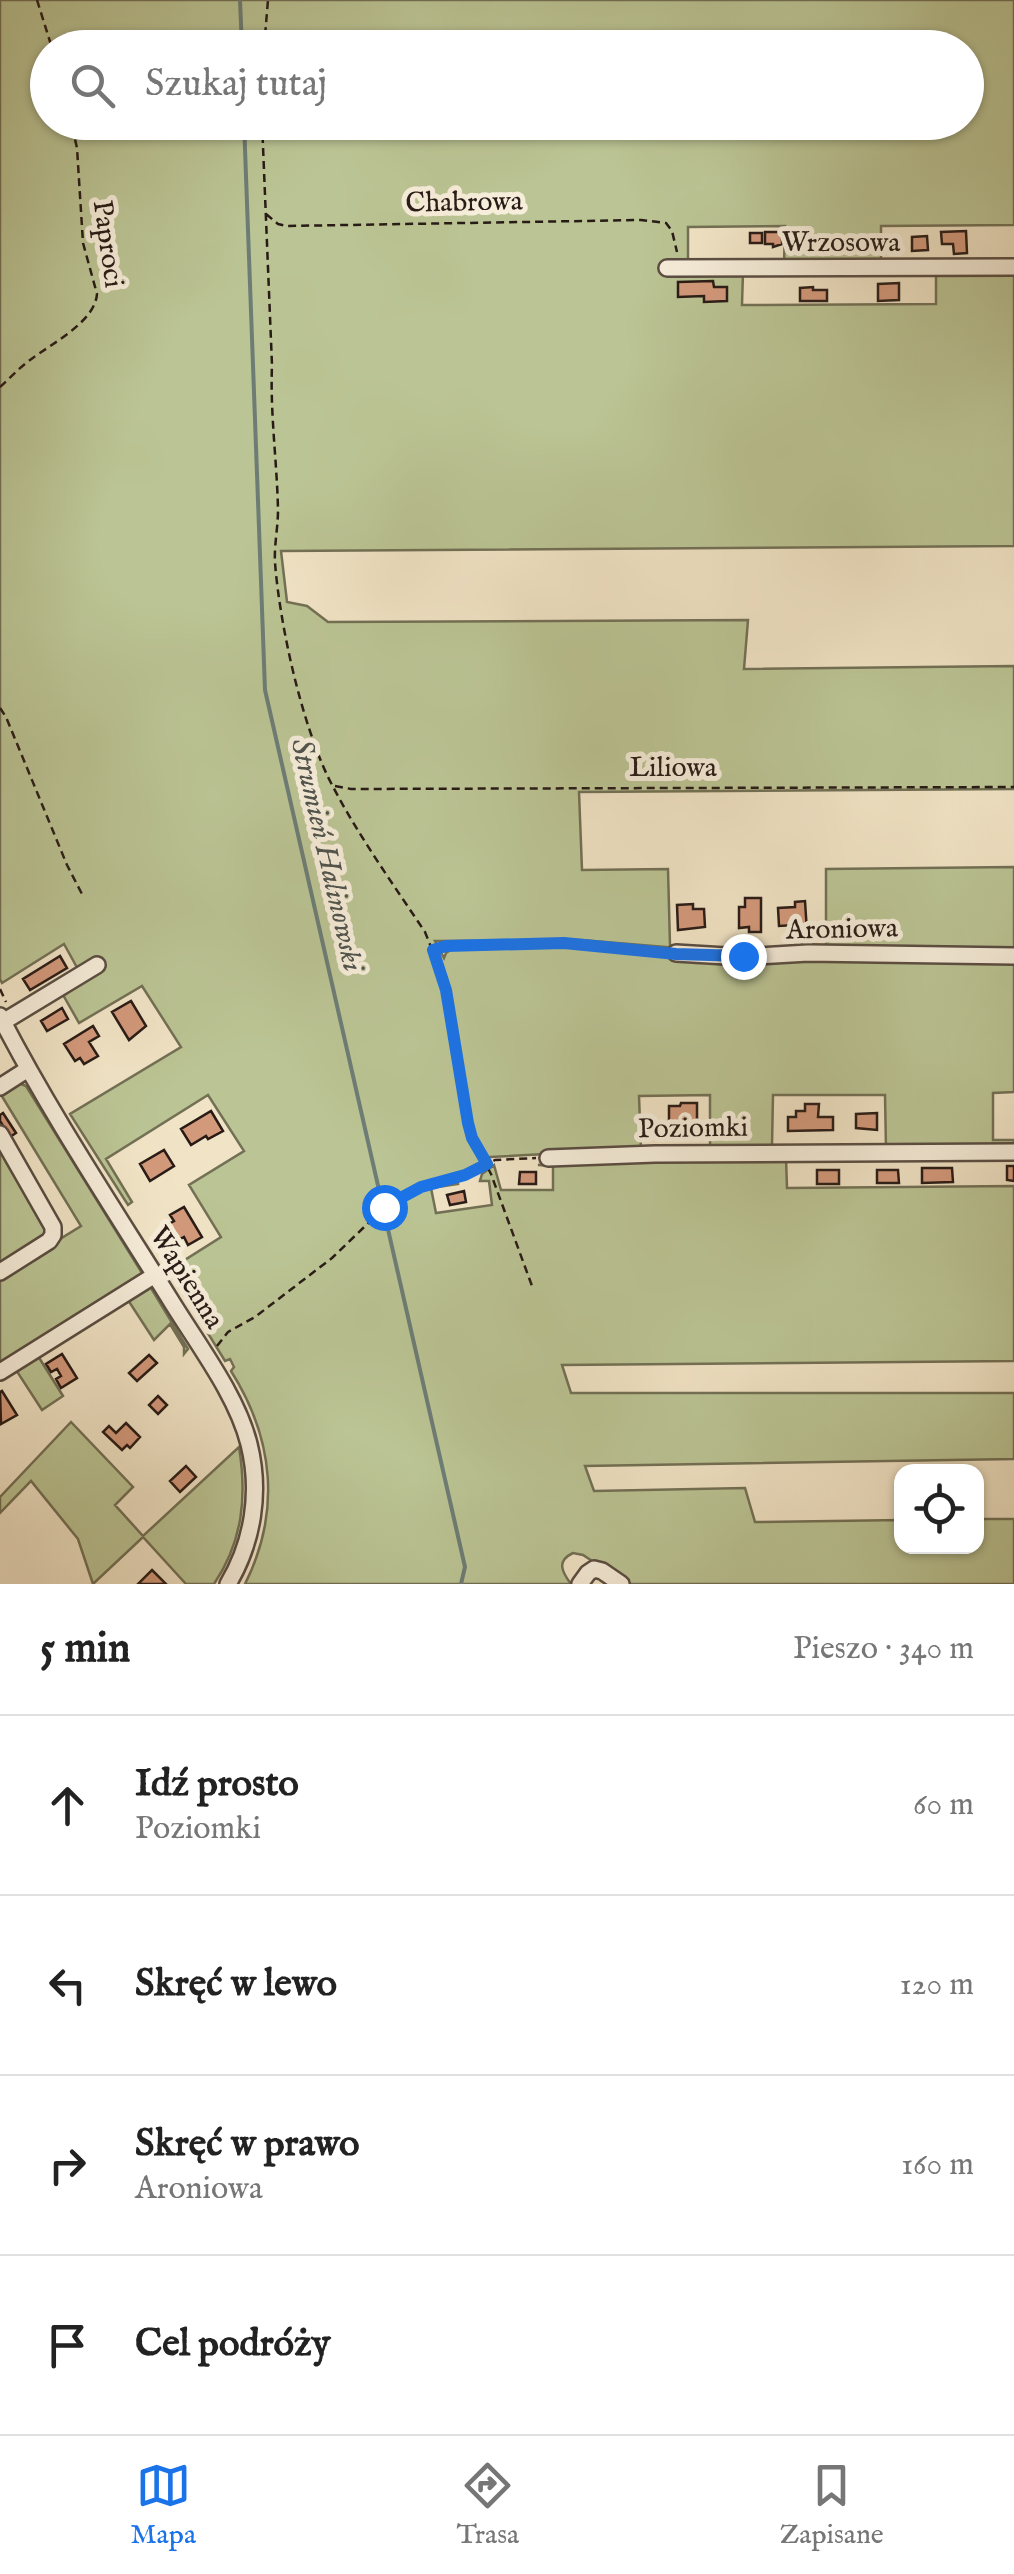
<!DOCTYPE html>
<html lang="pl">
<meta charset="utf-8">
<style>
body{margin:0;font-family:"IM FELL English",serif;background:#f6f6f6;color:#222}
.controls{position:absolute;right:30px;bottom:30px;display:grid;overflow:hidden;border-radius:20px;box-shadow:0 2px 8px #0004}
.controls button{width:90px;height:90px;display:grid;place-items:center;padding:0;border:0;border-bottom:2px solid #e0e0e0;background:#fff;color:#222;font:50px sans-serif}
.stop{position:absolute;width:30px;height:30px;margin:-22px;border:8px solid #1a73e8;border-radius:50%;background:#fff}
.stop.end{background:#1a73e8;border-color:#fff;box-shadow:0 2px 10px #0008}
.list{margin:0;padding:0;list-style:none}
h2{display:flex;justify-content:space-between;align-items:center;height:130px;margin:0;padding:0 40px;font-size:42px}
h2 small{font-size:32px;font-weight:400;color:#767676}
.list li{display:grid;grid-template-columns:65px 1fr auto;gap:30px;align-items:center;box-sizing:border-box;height:180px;padding:0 40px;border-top:2px solid #e0e0e0}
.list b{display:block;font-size:38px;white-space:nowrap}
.list p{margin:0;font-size:32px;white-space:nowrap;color:#767676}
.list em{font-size:32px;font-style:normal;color:#767676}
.icon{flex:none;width:55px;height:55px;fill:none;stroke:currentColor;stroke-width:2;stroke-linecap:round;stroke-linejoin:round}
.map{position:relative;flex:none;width:1014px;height:1584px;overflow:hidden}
.search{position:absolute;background:#fff;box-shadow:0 2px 8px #0004;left:30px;right:30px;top:30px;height:110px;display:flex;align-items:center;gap:25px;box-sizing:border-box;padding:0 35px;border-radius:55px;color:#767676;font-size:38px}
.sheet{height:850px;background:#fff}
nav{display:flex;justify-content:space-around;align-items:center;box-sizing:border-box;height:140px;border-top:2px solid #e0e0e0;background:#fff;font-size:28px;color:#767676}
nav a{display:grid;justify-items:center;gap:5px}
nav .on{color:#1a73e8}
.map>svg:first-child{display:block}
.green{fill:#bbc494;stroke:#727055;stroke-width:2.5;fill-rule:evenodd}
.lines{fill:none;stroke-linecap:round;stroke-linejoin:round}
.stream{stroke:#6d7d76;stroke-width:4}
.building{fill:#d3997b;stroke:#281b16;stroke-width:2.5}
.minor-casing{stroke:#5a4d42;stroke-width:20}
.path{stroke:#281b16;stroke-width:2.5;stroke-dasharray:8 5;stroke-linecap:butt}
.minor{stroke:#f6edda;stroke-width:15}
.route{stroke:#1a73e8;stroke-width:12}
.labels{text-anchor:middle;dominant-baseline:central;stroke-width:10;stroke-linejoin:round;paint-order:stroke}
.street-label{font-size:28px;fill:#281b16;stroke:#f6edda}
.water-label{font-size:30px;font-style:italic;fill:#50544e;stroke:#f6edda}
</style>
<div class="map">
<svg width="1014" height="1584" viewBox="0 0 1014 1584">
<rect width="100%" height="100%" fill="#f1e4c6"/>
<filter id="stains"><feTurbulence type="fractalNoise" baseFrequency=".002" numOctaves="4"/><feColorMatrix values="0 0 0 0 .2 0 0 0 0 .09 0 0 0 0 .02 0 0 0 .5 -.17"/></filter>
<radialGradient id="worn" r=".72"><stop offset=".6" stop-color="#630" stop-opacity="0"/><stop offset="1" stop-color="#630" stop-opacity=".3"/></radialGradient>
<path class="green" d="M0,0h1014v225l-133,1v38l-17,-4 -80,4 1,-38 -97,1v35l55,10 -1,33 194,-1v-33l78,1v274l-733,5 6,51 20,4 21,16 420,-2 -4,49 270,-3v123l-435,3 3,78 86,-1 2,76 20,1v3l-109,-9 -146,1 9,17 2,-5 6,-4 102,-3 86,5 56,12 119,-5 199,4v130l-21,1v47h21v7l-128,2 -1,-54h-112l-1,51 -62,4v-55l-71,1 2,53 -151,8 -33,18 1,9 -27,4 5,25 56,-8 -3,-24h-9l2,-7 12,-9 7,25h52v-24l-15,-1 20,-3 228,-4 1,30 227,-2v175l-452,4 9,28h443v66l-429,7 9,25 151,-3 10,34 146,-2 1,26h74l1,-27h37v65h-387l-44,-29 -10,-2c-17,8 -11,19 -2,31h-326c36,-72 29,-145 -14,-213l3,-4 -4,-8 -5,2 -56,-91 52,-33 -32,-52 55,-34 -36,-56 -102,64 26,43 -4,3 -58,-91 111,-67 -39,-61 -63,37 -21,-37 22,-13 -16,-29 -62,39 -2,-4zM48,48h918v74h-918z
M1014,867v87l-188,-6v-79z
M19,1083l7,3 116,187 -3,7 -139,88v-92l81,-50 -81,-133z
M0,1144l47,81 -4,12 -43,28z
M147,1286l4,2 37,61 -4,5v-7l-14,-23 -16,16 -28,-43z
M38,1356l25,40 -21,14 -26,-40z
M71,1422l62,65 -18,18 28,31 96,-89c8,49 4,94 -25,137h-28l-43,-47 -50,47 -15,-45 -47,-58 -31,32v-16z"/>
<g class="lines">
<path class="stream" d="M240,0l2,48
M244,122l21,568 200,877 -4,17"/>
</g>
<path class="building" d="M966,231l1,22 -13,1 -1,-10h-11l-1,-12z
M765,232h17v12l-9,3v-3h-8z
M750,233h12v10h-12z
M927,236l1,14 -16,1v-14z
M713,281l1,6h13v14l-23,1v-6l-26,1v-15z
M899,283v17l-21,1v-17z
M813,287v3h14v11h-27v-13z
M745,898h16v34h-12v-5l-10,1v-21h6z
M805,901l2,31 -12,1v-8l-16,1 -1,-18 17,-1v-5z
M693,904v5h11l1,18 -27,3 -1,-25z
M60,956l7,12 -37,22 -7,-11z
M131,1001l15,25 -17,14 -17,-28z
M62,1008l6,11 -21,12 -6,-10z
M93,1026l6,10 -10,6 9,14 -14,8 -4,-6 -5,3 -11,-17z
M681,1103h16v28l-16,-1v-5h-12v-19h11z
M805,1104h14l-1,13h15v13l-45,1v-14h8v-6h9z
M211,1111l12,20 -15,8 -2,-3 -15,9 -10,-16z
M3,1113l13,20 -6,4 -10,-16v-6z
M877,1113v17l-21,-2v-14z
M164,1150l10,16 -24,15 -10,-17z
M1007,1166h7v15l-7,-1z
M922,1168h30l1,14 -31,1z
M817,1170h22v14h-22z
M877,1170h21l1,13h-22z
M520,1172h16v12h-17z
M464,1191l2,11 -16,3 -3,-10z
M184,1207l18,30 -14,8 -4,-8 -8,4 -9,-16 7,-4 -4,-6z
M62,1354l15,24 -16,10 -5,-9 5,-3 -4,-7 -6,3 -5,-8z
M149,1355l8,8 -20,18 -8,-8z
M2,1391l15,24 -16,9 -1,-32z
M158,1396l9,9 -9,9 -9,-9z
M126,1423l14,14 -10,11 -3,-3 -5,5 -19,-18 6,-6 7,7z
M186,1466l10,11 -16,15 -10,-11z
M152,1570l14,14h-28z"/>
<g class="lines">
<g class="minor-casing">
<path id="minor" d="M667,268l347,-1
M676,953l67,4 65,-4 206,3
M0,1016c51,99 114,193 173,288 26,42 64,92 76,140 12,48 4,98 -21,140
M3,1022l94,-57
M0,1087l28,-18
M0,1134l53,93v8l-4,6 -49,31
M548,1158l107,-4 359,-2
M0,1372l155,-97
M580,1584l8,-11 6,-4 8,2 19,13"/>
</g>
<path class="path" d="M37,0l15,48
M264,48l4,-48
M262,122l10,243c-2,49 5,96 6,145 0,18 -4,35 -3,53 5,63 26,157 53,214 27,54 63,104 97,155l14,35 6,22 27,149 19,36 41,112
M266,214l12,10 9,2 354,-6 25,3 6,8 5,21
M0,387c10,-9 19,-19 30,-27 21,-16 65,-38 67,-66l-14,-51 -6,-95 -6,-26
M0,708l6,9 61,148 17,33
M335,786l16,3 663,-2
M435,950l11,-4 118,-3 96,8
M0,989l6,13
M217,1346l11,-14 27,-15 77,-59 56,-54 33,-17 44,-12 30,-15 41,-2"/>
<use href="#minor" class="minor"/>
</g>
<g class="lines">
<path class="route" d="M384,1207l37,-20 44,-12 22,-11 -15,-26 -4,-15 -22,-133 -13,-40 13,-4 118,-3 112,11 67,2"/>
</g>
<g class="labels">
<g class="street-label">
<text transform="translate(464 203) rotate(-1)">Chabrowa</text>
<text x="841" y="243">Wrzosowa</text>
<text transform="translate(107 244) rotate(82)">Paproci</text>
<text x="673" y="768">Liliowa</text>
<text transform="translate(842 930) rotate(-1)">Aroniowa</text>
<text transform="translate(693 1129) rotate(-1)">Poziomki</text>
<text transform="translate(186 1278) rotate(58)">Wapienna</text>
</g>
<g class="water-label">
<text transform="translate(326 855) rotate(77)">Strumień Halinowski</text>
</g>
</g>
<rect width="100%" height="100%" filter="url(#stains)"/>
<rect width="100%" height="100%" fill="url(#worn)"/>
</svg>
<div class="controls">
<button><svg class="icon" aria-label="locate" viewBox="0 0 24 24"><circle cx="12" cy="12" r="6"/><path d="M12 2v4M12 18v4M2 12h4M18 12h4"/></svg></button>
</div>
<div class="stop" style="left:384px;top:1207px"></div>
<div class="stop end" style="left:743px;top:956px"></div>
<div class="search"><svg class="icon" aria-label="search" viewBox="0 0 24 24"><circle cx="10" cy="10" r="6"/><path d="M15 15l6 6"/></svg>Szukaj tutaj</div>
</div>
<section class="sheet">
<h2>5 min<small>Pieszo · 340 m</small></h2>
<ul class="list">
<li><svg class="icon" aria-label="ahead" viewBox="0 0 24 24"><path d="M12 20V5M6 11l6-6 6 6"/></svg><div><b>Idź prosto</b><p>Poziomki</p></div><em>60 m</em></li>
<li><svg class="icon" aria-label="left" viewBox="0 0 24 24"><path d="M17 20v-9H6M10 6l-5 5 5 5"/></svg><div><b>Skręć w lewo</b></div><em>120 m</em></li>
<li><svg class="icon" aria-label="right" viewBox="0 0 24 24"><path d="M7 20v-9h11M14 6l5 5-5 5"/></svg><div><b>Skręć w prawo</b><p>Aroniowa</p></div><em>160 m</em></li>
<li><svg class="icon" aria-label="arrive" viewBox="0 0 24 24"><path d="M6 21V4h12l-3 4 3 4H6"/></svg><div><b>Cel podróży</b></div></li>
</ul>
</section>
<nav>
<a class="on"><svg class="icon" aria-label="map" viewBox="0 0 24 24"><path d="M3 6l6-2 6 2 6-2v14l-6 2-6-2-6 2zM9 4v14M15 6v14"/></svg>Mapa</a>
<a><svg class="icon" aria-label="directions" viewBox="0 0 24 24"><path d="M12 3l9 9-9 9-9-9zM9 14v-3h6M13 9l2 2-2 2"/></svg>Trasa</a>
<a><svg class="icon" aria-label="saved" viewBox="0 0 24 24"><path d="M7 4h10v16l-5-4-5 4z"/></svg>Zapisane</a>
</nav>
